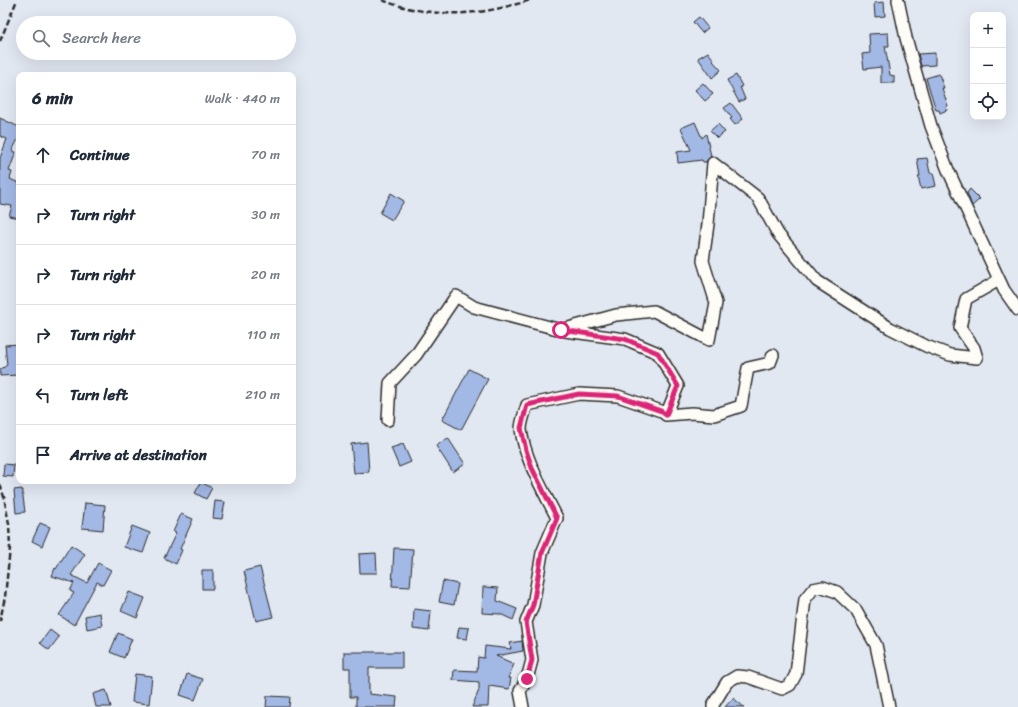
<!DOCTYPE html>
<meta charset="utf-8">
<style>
body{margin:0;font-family:Sriracha,sans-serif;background:#f6f6f7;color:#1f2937}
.controls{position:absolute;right:12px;top:12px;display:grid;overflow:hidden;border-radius:8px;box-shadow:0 4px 16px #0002}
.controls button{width:36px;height:36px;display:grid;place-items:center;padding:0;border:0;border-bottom:1px solid #e0e1e3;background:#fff;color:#1f2937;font:20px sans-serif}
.stop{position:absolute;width:12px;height:12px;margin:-9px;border:3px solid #db2777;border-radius:50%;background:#fff}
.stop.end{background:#db2777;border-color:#fff;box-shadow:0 1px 4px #0008}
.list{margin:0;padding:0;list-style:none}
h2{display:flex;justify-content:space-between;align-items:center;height:52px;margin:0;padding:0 16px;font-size:17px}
h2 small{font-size:13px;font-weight:400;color:#747a83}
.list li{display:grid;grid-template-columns:26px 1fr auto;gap:12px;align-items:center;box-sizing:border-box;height:60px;padding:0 16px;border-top:1px solid #e0e1e3}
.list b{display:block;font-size:15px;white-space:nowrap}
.list em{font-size:13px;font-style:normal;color:#747a83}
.icon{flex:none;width:22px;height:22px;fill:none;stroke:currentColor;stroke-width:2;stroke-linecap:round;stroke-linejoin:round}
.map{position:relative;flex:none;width:1018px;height:707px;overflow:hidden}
.search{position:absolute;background:#fff;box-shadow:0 4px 16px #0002;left:16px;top:16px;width:280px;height:44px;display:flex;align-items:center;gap:10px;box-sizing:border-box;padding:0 14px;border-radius:22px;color:#747a83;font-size:15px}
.panel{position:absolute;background:#fff;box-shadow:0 4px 16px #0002;left:16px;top:72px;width:280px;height:412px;border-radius:8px}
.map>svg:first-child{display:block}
.building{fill:#a2b8e5;stroke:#2b2b2b}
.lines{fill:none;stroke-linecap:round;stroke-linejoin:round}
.minor-casing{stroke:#2b2b2b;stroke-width:14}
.minor{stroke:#fdfcf7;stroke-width:11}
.rail{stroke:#2b2b2b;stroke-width:2.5;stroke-dasharray:6 3;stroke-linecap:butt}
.route{stroke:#db2777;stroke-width:5}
</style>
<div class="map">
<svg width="1018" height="707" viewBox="0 0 1018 707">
<rect width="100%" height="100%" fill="#e2e8f2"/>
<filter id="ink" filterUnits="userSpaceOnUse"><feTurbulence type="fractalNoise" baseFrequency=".025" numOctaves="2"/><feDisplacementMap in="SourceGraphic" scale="8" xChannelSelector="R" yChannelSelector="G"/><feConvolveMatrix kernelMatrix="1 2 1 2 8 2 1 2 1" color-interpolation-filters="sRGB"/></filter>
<g filter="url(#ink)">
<path class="building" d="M884,2l1,14 -10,1 -1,-14z
M699,17l9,11 -6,5 -9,-11z
M888,33l1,13h-4l5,29 4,1v7h-13v-16l-17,2 -2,-15 8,-1 -1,-19z
M708,52l6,8 -1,1 8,9 -9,8 -14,-20z
M935,53v12l-14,1 -3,-12z
M939,74l5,14h-2l6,18 -2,1 1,3 -7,3 -1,-3h-3l-10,-32z
M736,75l6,11 -2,1 5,12 -6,3 -12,-22z
M703,83l10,11 -8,7 -10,-11z
M731,103l12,16 -8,6 -5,-6 2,-1 -8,-10z
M0,118l19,9v10l-7,14 4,1 -7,19 3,1 -2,7 9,4v35l-10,-2 3,-10 -12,-2v-46l7,-19 -7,-3z
M695,122l7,16 4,-4 5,22 -3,3 -2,3h-3l-1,-2 -24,3 -1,-11 14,-2 -10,-22z
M718,124l7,8 -8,6 -7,-7z
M927,158l3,15h3l3,13 -15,3 -3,-13h2l-3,-17z
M970,189l10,10 -8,7 -5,-13z
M391,193l13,8 -12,19 -12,-7z
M19,344v31l-19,1v-6l7,-5 -2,-20z
M469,369l19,10 -27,51 -19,-10z
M448,438l17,26 -12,8 -17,-26z
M367,442l2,30 -15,1 -3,-29z
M403,444l8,18 -12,5 -8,-19z
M4,464l10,1 -1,12 -10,-1z
M201,482l11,6 -6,11 -11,-6z
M22,489l3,23 -9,1 -2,-23z
M215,501l10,1 -3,17 -9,-1z
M85,503l20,2 -2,25 -21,-2z
M181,514l12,5 -13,30 2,1 -6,14 -12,-6 12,-25 -3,-1z
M40,523l10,4 -8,19 -10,-5z
M132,526l18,7 -7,20 -19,-6z
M71,545l14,9 -14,21 16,8 11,-20 13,7 -8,15 -6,-3 -23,43 -15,-10 15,-22 -4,-2 4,-8 -22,-7 3,-8 1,1z
M394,548l19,1 -3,38 -18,-1z
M376,553l1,20h-17l-1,-19z
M260,567l13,50 -17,4 -12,-50z
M202,570h11v19h-11z
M443,581l15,3 -4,21 -15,-3z
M483,587l15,1 -1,13 20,8 -4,11 -13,-6 -18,-1z
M129,592l16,6 -8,20 -16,-7z
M414,609l17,2 -2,20 -16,-2z
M100,613l2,13 -15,3 -2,-13z
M459,627l10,1 -2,11 -10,-1z
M50,630l9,7 -10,13 -9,-7z
M118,633l14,6 -8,19 -14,-6z
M522,641l1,10 -27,5 18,8 -6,14h3l-2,11 -20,-3 -1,21h-16l7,-17v-8l-26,-2 1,-10 23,1 1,-14 6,1 1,-12 26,3 -1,-6z
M344,652h58v16h-33v26l28,3 -1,10h-40v-10h-6v-29h-6z
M135,674l17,2 -3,28 -17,-2z
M187,674l16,5 -8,21 -15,-5z
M106,690l5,17h-15l-3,-13z
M267,696l23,1 -1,10h-23z
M733,698l11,9h-19z"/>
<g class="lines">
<g class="minor-casing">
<path id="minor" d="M898,0l8,38 25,88 17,44 56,120 14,20
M666,415l26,-2 22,2 27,-9 7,-38 22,-5 3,-8
M388,420l2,-37 26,-28 40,-59 18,11 87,23 55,-15 38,-4 55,29 7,-37 -13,-42 5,-37 5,-61 45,35 20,36 39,47 73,47 36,18 24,9 27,3 -3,-10 -14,-20 6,-29 33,-19
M523,707l-3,-16 7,-12 5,-19 -6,-38 7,-17 9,-52 15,-35c-13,-26 -33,-60 -36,-89 0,-7 4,-17 6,-24l52,-11 39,2 43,15 5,4 12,-29 -20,-33 -33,-14 -60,-8
M713,707v-2l14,-23 10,-6 11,1 34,12 8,-4 6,-11 9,-75 8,-10 10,-2 14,5 19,18 20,35 13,62"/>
</g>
<use href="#minor" class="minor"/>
<path class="rail" d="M382,0c41,16 85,17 127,6 7,-2 14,-3 21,-6
M0,41l17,-41
M0,484l4,13 5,27 1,24 -5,49 -5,24"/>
</g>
</g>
<g class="lines" filter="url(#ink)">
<path class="route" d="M527,679l5,-19 -6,-38 7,-17 9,-52 15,-35 -25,-50 -6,-18 -5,-22 6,-23 52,-11 39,2 43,15 5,4 12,-29 -20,-33 -33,-14 -64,-9"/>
</g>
</svg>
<div class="controls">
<button>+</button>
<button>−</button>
<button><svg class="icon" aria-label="locate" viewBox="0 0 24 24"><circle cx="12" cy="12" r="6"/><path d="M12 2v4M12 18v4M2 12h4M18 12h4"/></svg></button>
</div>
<div class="stop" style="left:561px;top:330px"></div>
<div class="stop end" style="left:527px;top:679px"></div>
<div class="search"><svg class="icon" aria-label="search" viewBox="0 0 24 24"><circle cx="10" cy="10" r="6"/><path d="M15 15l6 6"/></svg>Search here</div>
<section class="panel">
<h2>6 min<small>Walk · 440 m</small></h2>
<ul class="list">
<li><svg class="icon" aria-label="ahead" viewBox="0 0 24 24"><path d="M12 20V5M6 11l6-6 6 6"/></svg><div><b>Continue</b></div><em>70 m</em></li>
<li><svg class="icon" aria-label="right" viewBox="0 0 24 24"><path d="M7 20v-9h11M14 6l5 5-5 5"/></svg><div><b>Turn right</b></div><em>30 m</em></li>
<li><svg class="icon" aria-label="right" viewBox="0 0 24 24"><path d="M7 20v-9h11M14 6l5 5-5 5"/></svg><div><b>Turn right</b></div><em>20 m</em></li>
<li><svg class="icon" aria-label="right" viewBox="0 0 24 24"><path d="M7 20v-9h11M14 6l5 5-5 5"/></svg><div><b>Turn right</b></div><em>110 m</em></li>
<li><svg class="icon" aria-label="left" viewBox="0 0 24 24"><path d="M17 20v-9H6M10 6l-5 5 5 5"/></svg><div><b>Turn left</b></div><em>210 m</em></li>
<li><svg class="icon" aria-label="arrive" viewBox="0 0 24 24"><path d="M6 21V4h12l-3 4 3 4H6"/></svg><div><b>Arrive at destination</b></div></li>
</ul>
</section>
</div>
